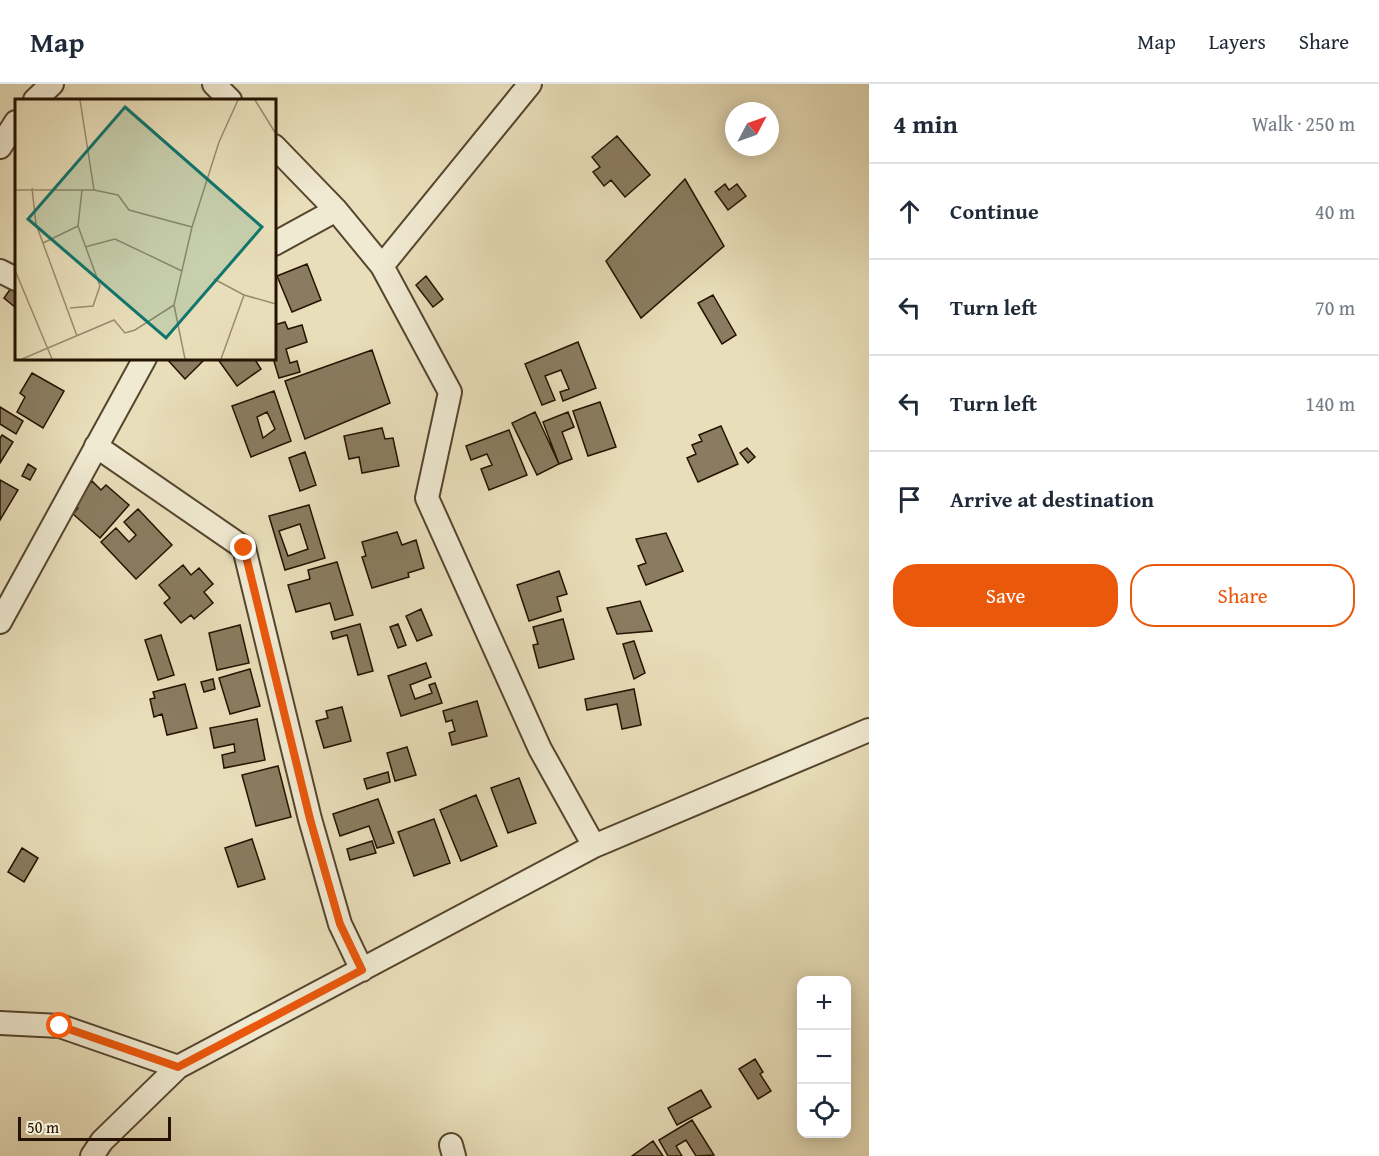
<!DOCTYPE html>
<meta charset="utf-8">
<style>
body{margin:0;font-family:"Gentium Book Plus",serif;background:#f2f2f3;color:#1f2937}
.controls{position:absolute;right:18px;bottom:18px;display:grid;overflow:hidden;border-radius:12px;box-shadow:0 3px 15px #0003}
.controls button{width:54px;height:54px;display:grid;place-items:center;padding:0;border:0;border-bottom:2px solid #e0e1e3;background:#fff;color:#1f2937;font:30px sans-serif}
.compass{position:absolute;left:725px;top:18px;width:54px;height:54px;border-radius:50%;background:#fff;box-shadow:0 3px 15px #0003;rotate:49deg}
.scale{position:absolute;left:18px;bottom:15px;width:153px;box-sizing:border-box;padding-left:6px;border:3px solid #251200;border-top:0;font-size:16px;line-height:21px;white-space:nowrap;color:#251200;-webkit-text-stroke:4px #f0ead2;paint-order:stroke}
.stop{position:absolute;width:18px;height:18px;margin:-14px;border:4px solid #ea580c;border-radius:50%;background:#fff}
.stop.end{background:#ea580c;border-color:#fff;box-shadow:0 2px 6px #0008}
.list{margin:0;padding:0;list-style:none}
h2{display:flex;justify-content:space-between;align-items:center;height:78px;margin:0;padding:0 24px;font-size:26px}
h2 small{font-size:20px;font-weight:400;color:#747a83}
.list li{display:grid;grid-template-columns:39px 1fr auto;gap:18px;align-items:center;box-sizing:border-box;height:96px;padding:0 24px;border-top:2px solid #e0e1e3}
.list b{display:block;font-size:22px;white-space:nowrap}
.list em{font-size:20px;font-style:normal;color:#747a83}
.actions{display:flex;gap:12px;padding:18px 24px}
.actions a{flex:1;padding:14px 0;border:2px solid #ea580c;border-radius:24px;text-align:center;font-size:21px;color:#ea580c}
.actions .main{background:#ea580c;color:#fff}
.icon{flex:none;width:33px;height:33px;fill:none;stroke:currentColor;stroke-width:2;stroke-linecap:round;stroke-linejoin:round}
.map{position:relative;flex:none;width:869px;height:1072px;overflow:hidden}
header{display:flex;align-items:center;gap:36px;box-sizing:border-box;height:84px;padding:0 30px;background:#fff;border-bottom:2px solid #e0e1e3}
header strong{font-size:28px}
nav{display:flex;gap:33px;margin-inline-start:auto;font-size:21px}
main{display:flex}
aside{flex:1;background:#fff}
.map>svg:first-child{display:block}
.building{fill:#8a7c60;stroke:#251200;stroke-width:1.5;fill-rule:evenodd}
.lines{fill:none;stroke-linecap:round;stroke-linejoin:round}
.minor-casing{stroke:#56452e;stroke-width:26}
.minor{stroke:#f0ead2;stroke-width:22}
.route{stroke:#ea580c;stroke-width:8}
.inset-road{fill:none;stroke:#9a8c6f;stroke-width:1.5}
.view{fill:#0f766e;fill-opacity:0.15;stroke:#0f766e;stroke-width:3}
.inset-edge{fill:none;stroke:#251200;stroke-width:3}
</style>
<header>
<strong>Map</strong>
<nav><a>Map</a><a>Layers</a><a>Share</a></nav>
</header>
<main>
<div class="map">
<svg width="869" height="1072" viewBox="0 0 869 1072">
<rect width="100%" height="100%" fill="#e8deb9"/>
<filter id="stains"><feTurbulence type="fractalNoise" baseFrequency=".00333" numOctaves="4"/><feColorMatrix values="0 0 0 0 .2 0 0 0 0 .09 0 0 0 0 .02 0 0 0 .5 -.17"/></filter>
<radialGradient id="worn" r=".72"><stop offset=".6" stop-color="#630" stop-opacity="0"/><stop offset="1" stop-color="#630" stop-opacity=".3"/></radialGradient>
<path class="building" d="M617,52l33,39 -25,22 -14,-17 -7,6 -11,-14 7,-5 -8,-10z
M685,95l39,67 -83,72 -35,-57z
M725,100l4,6 8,-6 9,12 -18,14 -13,-18z
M307,180l14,36 -29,12 -15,-36z
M426,192l17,23 -10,8 -17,-22z
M14,200l2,2v22l-12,-10z
M713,211l23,40 -14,9 -24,-41z
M285,238l3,7 14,-4 5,17 -21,7 4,14 7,-2 3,11 -21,6 -6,-20 1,-33z
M578,258l18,46 -33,13 -3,-9 9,-3 -8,-19 -16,6 10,24 -13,5 -17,-41z
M372,266l18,53 -85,36 -20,-58z
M166,274h40l-21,21z
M217,274h37l7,11 -24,17z
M32,289l32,18 -21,37 -26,-16 8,-15 -5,-4z
M274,307l17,50 -40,16 -19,-51zM267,328l8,17 -12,9 -6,-21z
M600,318l16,45 -28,9 -15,-45z
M0,323l23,14 -7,13 -16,-10z
M535,328l24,52 -22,11 -25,-52z
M568,328l6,15 -12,5 10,27 -13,5 -16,-42z
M721,342l17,38 -40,18 -11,-24 9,-4 -4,-9 10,-4 -3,-6z
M382,344l3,11 8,-1 6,28 -37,7 -3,-16 -10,2 -5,-23z
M509,346l18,45 -38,15 -8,-21 11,-4 -5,-11 -16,6 -5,-14z
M2,351l11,7 -13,21v-25z
M747,364l8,9 -7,6 -8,-10z
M305,368l11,33 -16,6 -11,-33z
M28,380l8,5 -6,11 -8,-4z
M0,396l18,10 -18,30z
M92,397l9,9 5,-5 23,20 -29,33 -27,-24 5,-6 -6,-5z
M309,421l16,53 -40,12 -16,-54zM300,440l8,25 -20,7 -9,-25z
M138,425l34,36 -36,34 -35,-37 15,-14 13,14 7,-7 -12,-13z
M397,448l5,13 14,-5 8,28 -16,5 1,4 -37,11 -10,-31 4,-1 -4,-14z
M666,449l17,38 -37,14 -8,-19 8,-3 -10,-24z
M337,478l16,53 -18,5 -5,-17 -34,9 -8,-27 22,-6 -2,-9z
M183,481l8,10 8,-7 14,16 -9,8 9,11 -19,16 -3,-4 -10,8 -17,-20 6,-5 -11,-13z
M559,487l8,23 -10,3 4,14 -32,10 -12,-36z
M640,517l12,30 -35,3 -10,-26z
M421,525l11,26 -15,6 -11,-25z
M563,535l11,40 -35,9 -6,-23 5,-1 -5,-17z
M360,540l13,47 -15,4 -11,-40 -14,4 -2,-7z
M398,540l8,21 -8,3 -8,-21z
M240,541l9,38 -32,7 -8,-37z
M161,551l13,40 -16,5 -13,-40z
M634,557l11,32 -11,6 -11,-35z
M426,579l5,14 -21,8 5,14 17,-6 -3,-8 6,-2 7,20 -41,13 -13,-40z
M250,585l10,37 -30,8 -11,-36z
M213,595l2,10 -11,3 -3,-10z
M185,600l12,44 -30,7 -5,-21 -8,3 -4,-18 5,-1 -2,-6z
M634,605l7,36 -19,4 -5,-25 -30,6 -2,-11z
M477,617l10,35 -35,9 -3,-12 6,-2 -3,-11 -6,2 -3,-11z
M342,623l9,34 -27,7 -8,-27 12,-3 -2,-7z
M257,635l8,41 -41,8 -2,-13 13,-3 -1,-8 -20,4 -4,-20z
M407,663l9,28 -21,6 -8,-28z
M278,682l13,51 -35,9 -14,-51z
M388,688l2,10 -23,7 -3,-10z
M519,694l17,45 -28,10 -17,-45z
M476,711l21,51 -36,15 -21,-51z
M378,715l16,44 -17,5 -8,-22 -29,10 -7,-22z
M434,735l16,44 -36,13 -16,-44z
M252,755l13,40 -27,8 -13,-39z
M372,757l4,12 -26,7 -3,-11z
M22,764l16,10 -14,24 -16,-10z
M755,975l8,13 -3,2 11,17 -13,8 -19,-30z
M701,1006l10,17 -34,18 -9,-17z
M692,1036l22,35 -18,1 -10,-16 -10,6 6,10h-14l-9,-16z
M653,1057l10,15h-31z"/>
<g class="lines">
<g class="minor-casing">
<path id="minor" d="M214,0l16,16
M35,16l17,-16
M274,62l62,64 46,56 68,126 -23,106 113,251 54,97 275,-116
M0,63l16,-25
M274,160l62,-34
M382,182l148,-182
M0,187l16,8
M96,362l148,102 66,271 30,105 22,46
M0,538l145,-264
M0,939l60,3 118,41
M451,1061l3,11
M92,1072l10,-15 76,-74 416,-221"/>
</g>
<use href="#minor" class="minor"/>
</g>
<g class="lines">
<path class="route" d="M60,942l118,41 184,-97 -22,-46 -30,-105 -66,-271"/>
</g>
<g transform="translate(15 15)">
<rect width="261" height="261" fill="#e8deb9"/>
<path class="inset-road" d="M65,1l14,90M240,1l21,34M17,89l4,36 41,112M0,91h79l24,5 11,15 63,17 27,-85 19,-42M28,144l35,-17M70,148l30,-8 67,32M0,171l37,89M199,180l30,16 32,9M55,209l23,-2 7,-20 -22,-60 4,-36M7,260l92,-39 11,13 10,-3 39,-25M170,260l-11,-54 18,-78M206,260l23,-64"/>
<path class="view" d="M110,8l137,120 -96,111 -138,-119z"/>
<rect width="261" height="261" class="inset-edge"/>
</g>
<rect width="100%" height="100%" filter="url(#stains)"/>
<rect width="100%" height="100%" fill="url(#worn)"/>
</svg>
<div class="controls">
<button>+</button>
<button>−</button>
<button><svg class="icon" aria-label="locate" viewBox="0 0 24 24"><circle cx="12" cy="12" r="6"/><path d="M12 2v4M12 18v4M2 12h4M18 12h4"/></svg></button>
</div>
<svg class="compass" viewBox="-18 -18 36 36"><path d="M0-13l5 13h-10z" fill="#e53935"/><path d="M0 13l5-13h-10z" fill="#747a83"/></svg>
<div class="scale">50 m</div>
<div class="stop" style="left:60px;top:942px"></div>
<div class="stop end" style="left:244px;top:464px"></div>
</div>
<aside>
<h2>4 min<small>Walk · 250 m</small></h2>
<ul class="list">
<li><svg class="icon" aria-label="ahead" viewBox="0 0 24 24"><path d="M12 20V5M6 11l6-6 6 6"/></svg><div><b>Continue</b></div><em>40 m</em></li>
<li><svg class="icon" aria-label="left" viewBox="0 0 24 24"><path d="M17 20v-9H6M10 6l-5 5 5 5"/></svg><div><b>Turn left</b></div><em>70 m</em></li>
<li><svg class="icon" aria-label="left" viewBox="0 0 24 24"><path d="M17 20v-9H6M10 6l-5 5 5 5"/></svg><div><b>Turn left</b></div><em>140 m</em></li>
<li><svg class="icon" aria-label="arrive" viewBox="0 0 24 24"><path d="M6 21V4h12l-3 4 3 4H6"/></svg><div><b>Arrive at destination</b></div></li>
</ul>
<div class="actions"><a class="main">Save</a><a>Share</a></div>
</aside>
</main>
